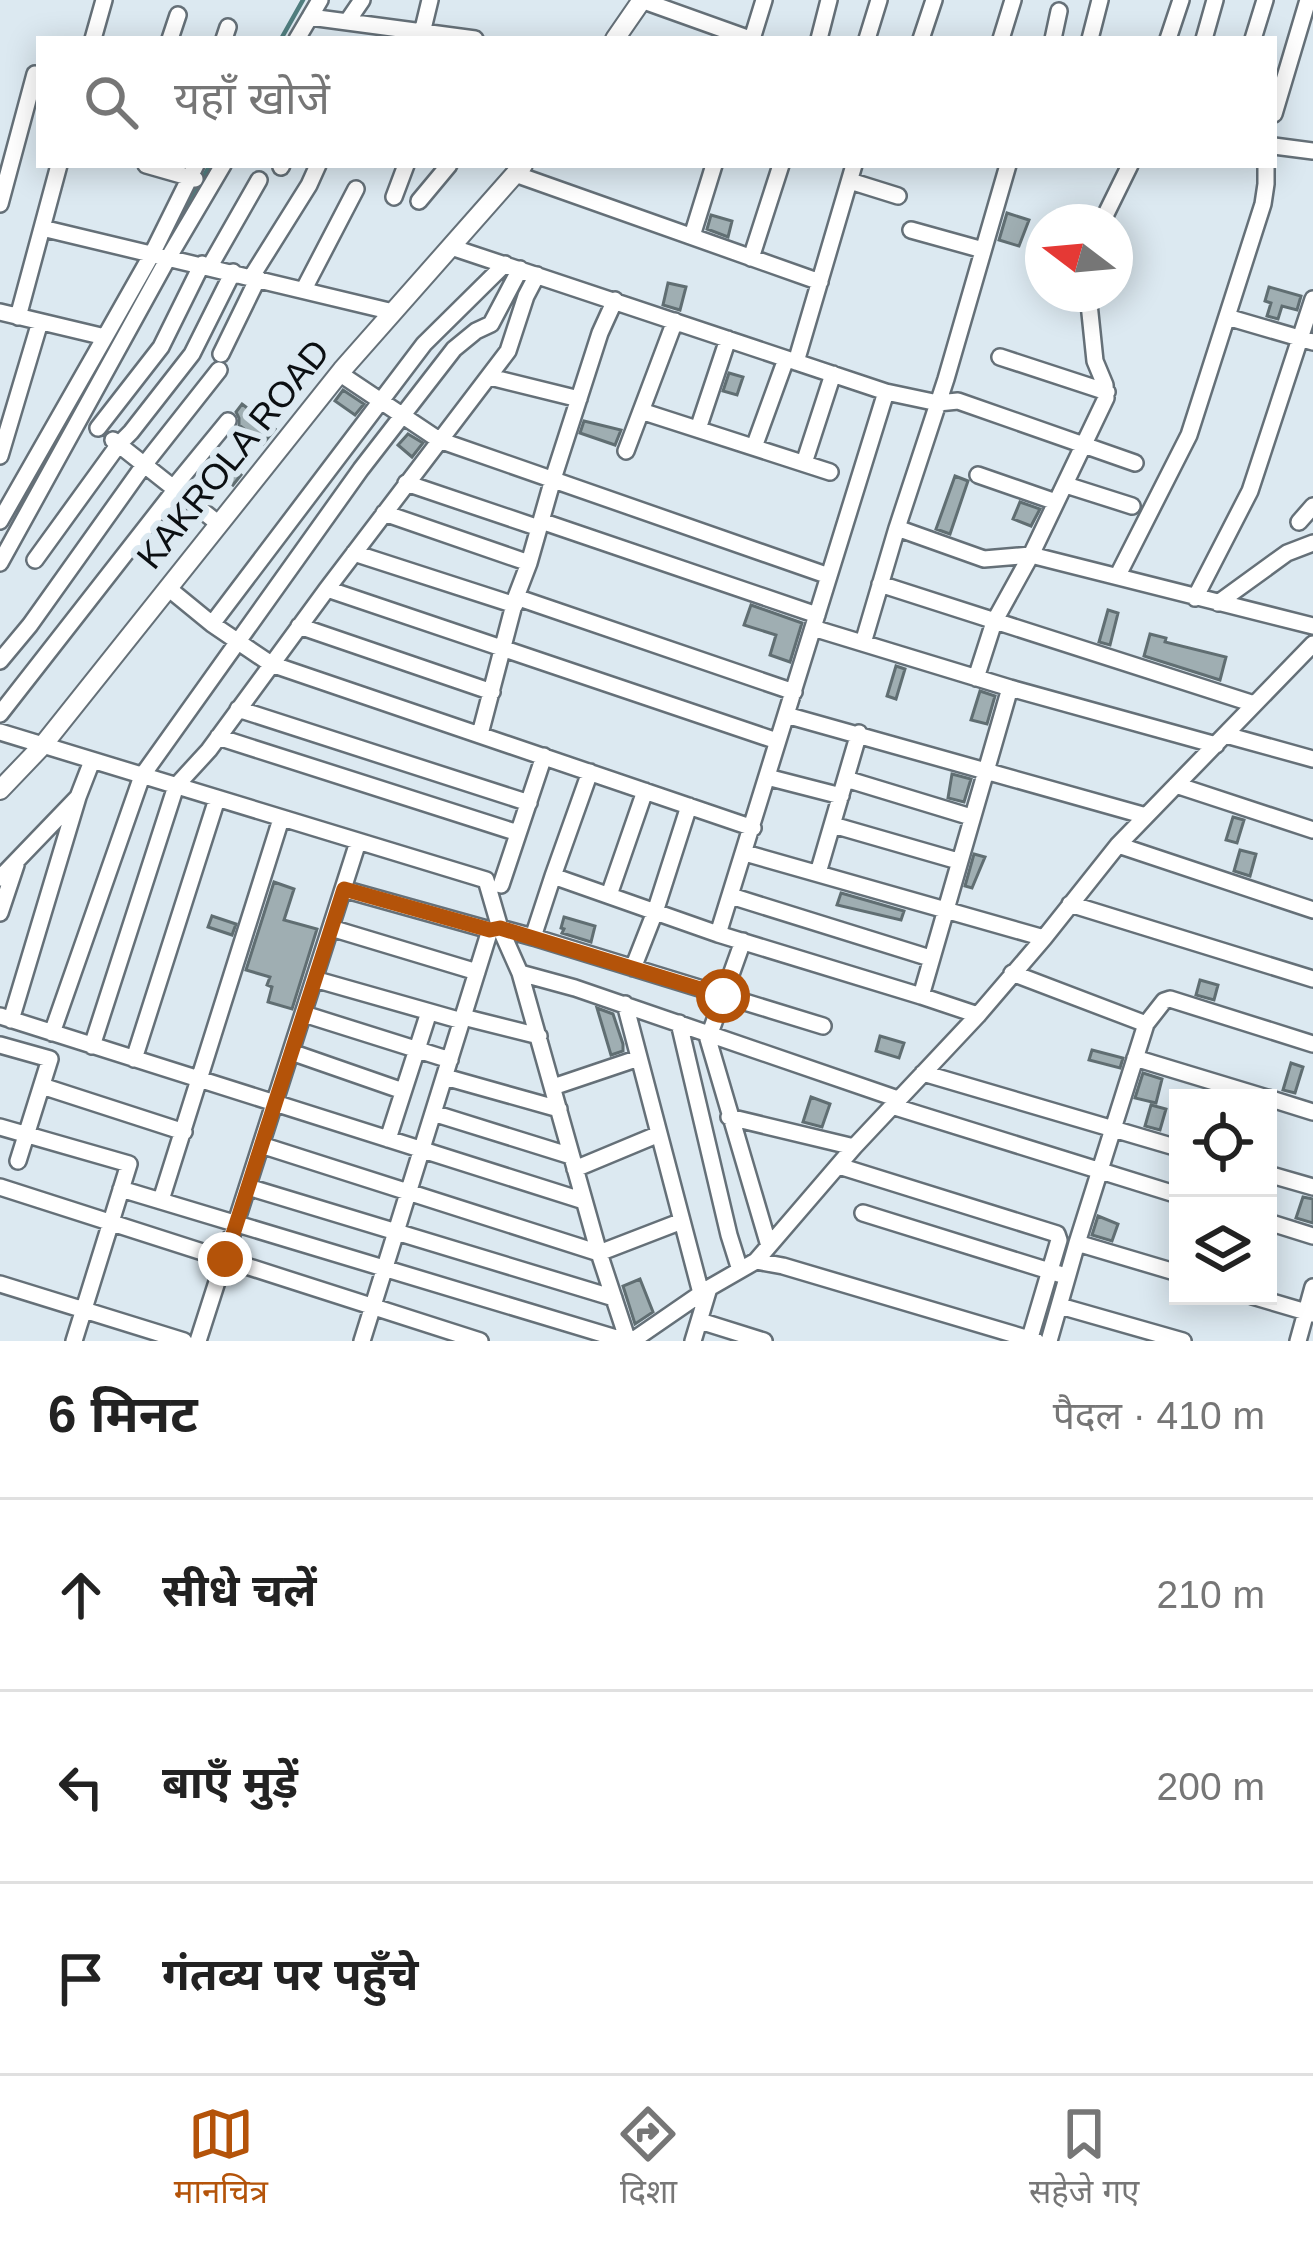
<!DOCTYPE html>
<html lang="hi">
<meta charset="utf-8">
<style>
body{margin:0;font-family:Helvetica,"Noto Sans Devanagari",sans-serif;background:#f2f2f2;color:#222}
.controls{position:absolute;right:36px;bottom:36px;display:grid;overflow:hidden;border-radius:0px;box-shadow:0 6px 30px #0003}
.controls button{width:108px;height:108px;display:grid;place-items:center;padding:0;border:0;border-bottom:3px solid #e0e0e0;background:#fff;color:#222;font:60px sans-serif}
.compass{position:absolute;left:1025px;top:204px;width:108px;height:108px;border-radius:50%;background:#fff;box-shadow:0 6px 30px #0003;rotate:286deg}
.stop{position:absolute;width:36px;height:36px;margin:-27px;border:9px solid #b45309;border-radius:50%;background:#fff}
.stop.end{background:#b45309;border-color:#fff;box-shadow:0 3px 12px #0008}
.list{margin:0;padding:0;list-style:none}
h2{display:flex;justify-content:space-between;align-items:center;height:156px;margin:0;padding:0 48px;font-size:51px}
h2 small{font-size:39px;font-weight:400;color:#767676}
.list li{display:grid;grid-template-columns:78px 1fr auto;gap:36px;align-items:center;box-sizing:border-box;height:192px;padding:0 48px;border-top:3px solid #e0e0e0}
.list b{display:block;font-size:45px;white-space:nowrap}
.list em{font-size:39px;font-style:normal;color:#767676}
.icon{flex:none;width:66px;height:66px;fill:none;stroke:currentColor;stroke-width:2;stroke-linecap:round;stroke-linejoin:round}
.map{position:relative;flex:none;width:1313px;height:1341px;overflow:hidden}
.search{position:absolute;background:#fff;box-shadow:0 6px 30px #0003;left:36px;right:36px;top:36px;height:132px;display:flex;align-items:center;gap:30px;box-sizing:border-box;padding:0 42px;border-radius:0px;color:#767676;font-size:45px}
.sheet{height:732px;background:#fff}
nav{display:flex;justify-content:space-around;align-items:center;box-sizing:border-box;height:168px;border-top:3px solid #e0e0e0;background:#fff;font-size:33px;color:#767676}
nav a{display:grid;justify-items:center;gap:6px}
nav .on{color:#b45309}
.map>svg:first-child{display:block}
.lines{fill:none;stroke-linecap:round;stroke-linejoin:round}
.stream{stroke:#507e7f;stroke-width:4.5}
.building{fill:#9faeb2;stroke:#606e72;stroke-width:3}
.minor-casing{stroke:#657078;stroke-width:20}
.tertiary-casing{stroke:#657078;stroke-width:22}
.minor{stroke:#fff;stroke-width:15}
.tertiary{stroke:#fff;stroke-width:18}
.route{stroke:#b45309;stroke-width:15}
.labels{text-anchor:middle;dominant-baseline:central;stroke-width:12;stroke-linejoin:round;paint-order:stroke}
.street-label{font-size:36px;fill:#0b0f12;stroke:#dce9f1}
</style>
<div class="map">
<svg width="1313" height="1341" viewBox="0 0 1313 1341">
<rect width="100%" height="100%" fill="#dce9f1"/>
<g class="lines">
<path class="stream" d="M281,39l22,-39
M167,240l43,-75"/>
</g>
<path class="building" d="M1007,213l22,7 -10,26 -20,-6z
M711,215l21,6 -4,16 -21,-8z
M668,283l18,4 -6,23 -17,-5z
M1269,287l32,9 -4,14 -15,-4 -4,13 -11,-3 4,-13 -6,-2z
M729,373l14,4 -6,18 -14,-4z
M343,390l21,14 -9,11 -20,-14z
M242,404l33,25 -12,15 -24,-19v-7l-3,-6z
M584,421l37,9 -6,15 -35,-12z
M408,434l15,9 -11,14 -14,-12z
M217,454l24,21 -8,10 -25,-21z
M955,476l13,5 -18,53 -14,-5z
M1020,502l20,7 -9,17 -18,-7z
M751,605l51,18 -12,39 -20,-7 6,-20 -32,-10z
M1108,610l10,3 -8,32 -11,-3z
M1150,634l16,4 -1,4 61,15 -6,23 -76,-24z
M896,666l9,3 -9,30 -9,-3z
M980,691l15,5 -8,28 -16,-4z
M952,774l19,5 -7,23 -16,-4z
M1233,817l11,3 -7,23 -11,-3z
M1240,850l16,4 -6,22 -16,-5z
M974,854l11,3 -13,31 -7,-2z
M274,882l20,7 -10,31 33,9 -25,80 -24,-7 4,-15 -5,-2 3,-8 -24,-7z
M841,893l63,18 -3,9 -64,-15z
M212,916l24,8 -4,11 -24,-8z
M564,917l31,9 -4,16 -29,-9 2,-4 -3,-1z
M1200,980l18,5 -4,15 -18,-5z
M597,1008l16,6 10,30v7l-12,4z
M880,1036l24,7 -5,15 -23,-7z
M1092,1050l31,8 -3,10 -31,-8z
M1291,1063l12,4 -8,26 -12,-3z
M1143,1073l19,6 -6,24 -21,-5z
M811,1097l19,7 -8,23 -19,-5z
M1151,1105l15,4 -6,21 -15,-4z
M1303,1197l10,2v24l-17,-5z
M1098,1216l20,8 -6,17 -20,-6z
M640,1279l13,33 -18,12 -12,-38z"/>
<g class="lines">
<g class="minor-casing">
<path id="minor" d="M641,0l109,39
M310,17l165,22
M347,22l15,-22
M422,33l8,-33
M93,39l11,-39
M170,39l8,-24
M224,39l4,-12
M297,39l23,-39
M752,39l12,-39
M819,39l10,-39
M867,39l12,-39
M921,39l13,-39
M1001,39l12,-39
M1053,39l6,-28
M1090,39l10,-39
M1168,39l13,-39
M1204,39l11,-39
M1253,39l12,-39
M1274,114l34,-114
M1274,146l39,5
M146,165l49,14
M1008,165l-62,214 -49,149 87,31 47,-4 282,71
M281,167l1,-2
M515,174l305,108
M850,181l48,15
M394,197l12,-32
M419,201l30,-36
M0,204l35,-130
M1102,222l28,-57
M42,228l351,84
M911,230l72,20
M692,236l22,-71
M451,247l435,145
M751,258l30,-93
M505,264l-81,80 -212,280 59,40 482,164
M210,266l49,-86
M252,276l57,-91 9,-20
M304,289l52,-100
M0,312l105,25 -105,184
M18,317l41,-152
M1227,317l86,25
M105,337l47,-83 44,-89
M221,354l37,-76
M1000,357l107,35
M796,362l58,-197
M339,373l100,67 390,136
M490,377l89,22
M641,411l189,61
M98,428l63,-81 41,-83
M698,429l30,-90
M113,440l106,84
M754,447l32,-88
M626,451l49,-130
M0,456l40,-134
M804,463l29,-89
M978,475l78,27
M406,483l133,45
M1066,485l66,21
M173,488l55,-67
M384,513l145,50
M541,521l276,94
M1299,522l14,-16
M354,553l161,52
M35,560l84,-116 12,-12 61,-78 41,-82
M0,563l167,-303 56,-95
M1118,575l71,-140 74,-231 3,-20v-19
M880,584l374,120
M168,588l44,36
M327,589l450,152
M516,597l278,95
M1195,598l55,-107 63,-192
M1218,603l69,-50 26,-10
M299,626l193,66
M813,628l197,60 206,57
M863,643l34,-115
M0,661l30,-36 114,-160 75,-95
M976,678l18,-56 37,-67 75,-157 -1,-13 -10,-24 -7,-67
M1010,688l-89,308 -203,-62 168,-542 52,11 20,-2 177,62
M238,709l291,94
M0,714l175,-224
M786,715l360,101
M0,732l486,148 14,48 20,45 79,280 29,88
M480,734l36,-137 13,-34 24,-84 47,-146 15,-33
M1226,735l87,24
M218,737l300,96
M767,777l74,19
M846,779l125,38
M1176,785l137,45
M833,825l125,36
M1118,845l195,65
M745,853l299,85
M818,873l41,-140
M553,876l37,-104
M0,878l78,-81 14,-36
M501,885l43,-129
M343,889l147,41
M609,895l36,-104
M731,896l199,62
M1070,904l243,75
M0,913l16,-48
M331,928l146,44
M533,937l20,-61 165,58
M743,941l-35,98 61,207
M633,968l22,-56 34,-106
M520,973l55,15 323,111
M1012,973l134,51 -69,219 -28,98
M314,979l148,42
M921,996l57,19
M625,1004l76,289
M304,1014l146,46
M0,1016l584,185
M463,1017l76,19
M11,1020l67,-223
M679,1023l50,212 11,35
M1146,1024l18,-23 6,-2 143,45
M52,1033l90,-257 219,-307 93,-120 22,-18 15,-7 29,-55
M0,1045l50,14 -32,102
M92,1046l84,-260 33,-36 118,-161 181,-238 18,-55 11,-21
M291,1052l112,39
M1135,1058l132,40
M134,1059l83,-260
M923,1073l255,75
M445,1077l114,32
M42,1086l142,46
M553,1087l86,-29
M1268,1098l45,14
M892,1106l286,89
M433,1113l138,43
M729,1117l125,30
M0,1127l129,37 -55,177
M388,1139l41,-127
M261,1145l338,108 83,-32
M839,1166l218,68 2,6 -30,101
M575,1169l84,-35
M1268,1174l45,13
M0,1187l480,154
M248,1187l366,111
M121,1189l505,152
M161,1200l120,-381
M863,1213l196,61
M1268,1222l45,14
M1077,1243l101,30
M756,1261l27,5 253,75
M0,1284l184,57
M1252,1296l61,18
M1060,1306l123,35
M700,1321l64,20
M198,1341l160,-499
M362,1341l128,-411 10,-2 33,9 290,89
M632,1341l77,-53 47,-27 98,-114 124,-132 66,-77 74,-93 195,-201
M693,1341l16,-53
M1298,1341l15,-54"/>
</g>
<g class="tertiary-casing">
<path id="tertiary" d="M615,39l27,-39
M0,790l43,-45 299,-375 181,-205"/>
</g>
<use href="#minor" class="minor"/>
<use href="#tertiary" class="tertiary"/>
</g>
<g class="lines">
<path class="route" d="M225,1259l119,-370 146,41 10,-2 223,68"/>
</g>
<g class="labels">
<g class="street-label">
<text transform="translate(233 454) rotate(-51)">KAKROLA ROAD</text>
</g>
</g>
</svg>
<div class="controls">
<button><svg class="icon" aria-label="locate" viewBox="0 0 24 24"><circle cx="12" cy="12" r="6"/><path d="M12 2v4M12 18v4M2 12h4M18 12h4"/></svg></button>
<button><svg class="icon" aria-label="layers" viewBox="0 0 24 24"><path d="M12 4l9 5-9 5-9-5zM3 14l9 5 9-5"/></svg></button>
</div>
<svg class="compass" viewBox="-18 -18 36 36"><path d="M0-13l5 13h-10z" fill="#e53935"/><path d="M0 13l5-13h-10z" fill="#767676"/></svg>
<div class="stop" style="left:723px;top:996px"></div>
<div class="stop end" style="left:225px;top:1259px"></div>
<div class="search"><svg class="icon" aria-label="search" viewBox="0 0 24 24"><circle cx="10" cy="10" r="6"/><path d="M15 15l6 6"/></svg>यहाँ खोजें</div>
</div>
<section class="sheet">
<h2>6 मिनट<small>पैदल · 410 m</small></h2>
<ul class="list">
<li><svg class="icon" aria-label="ahead" viewBox="0 0 24 24"><path d="M12 20V5M6 11l6-6 6 6"/></svg><div><b>सीधे चलें</b></div><em>210 m</em></li>
<li><svg class="icon" aria-label="left" viewBox="0 0 24 24"><path d="M17 20v-9H6M10 6l-5 5 5 5"/></svg><div><b>बाएँ मुड़ें</b></div><em>200 m</em></li>
<li><svg class="icon" aria-label="arrive" viewBox="0 0 24 24"><path d="M6 21V4h12l-3 4 3 4H6"/></svg><div><b>गंतव्य पर पहुँचे</b></div></li>
</ul>
</section>
<nav>
<a class="on"><svg class="icon" aria-label="map" viewBox="0 0 24 24"><path d="M3 6l6-2 6 2 6-2v14l-6 2-6-2-6 2zM9 4v14M15 6v14"/></svg>मानचित्र</a>
<a><svg class="icon" aria-label="directions" viewBox="0 0 24 24"><path d="M12 3l9 9-9 9-9-9zM9 14v-3h6M13 9l2 2-2 2"/></svg>दिशा</a>
<a><svg class="icon" aria-label="saved" viewBox="0 0 24 24"><path d="M7 4h10v16l-5-4-5 4z"/></svg>सहेजे गए</a>
</nav>
